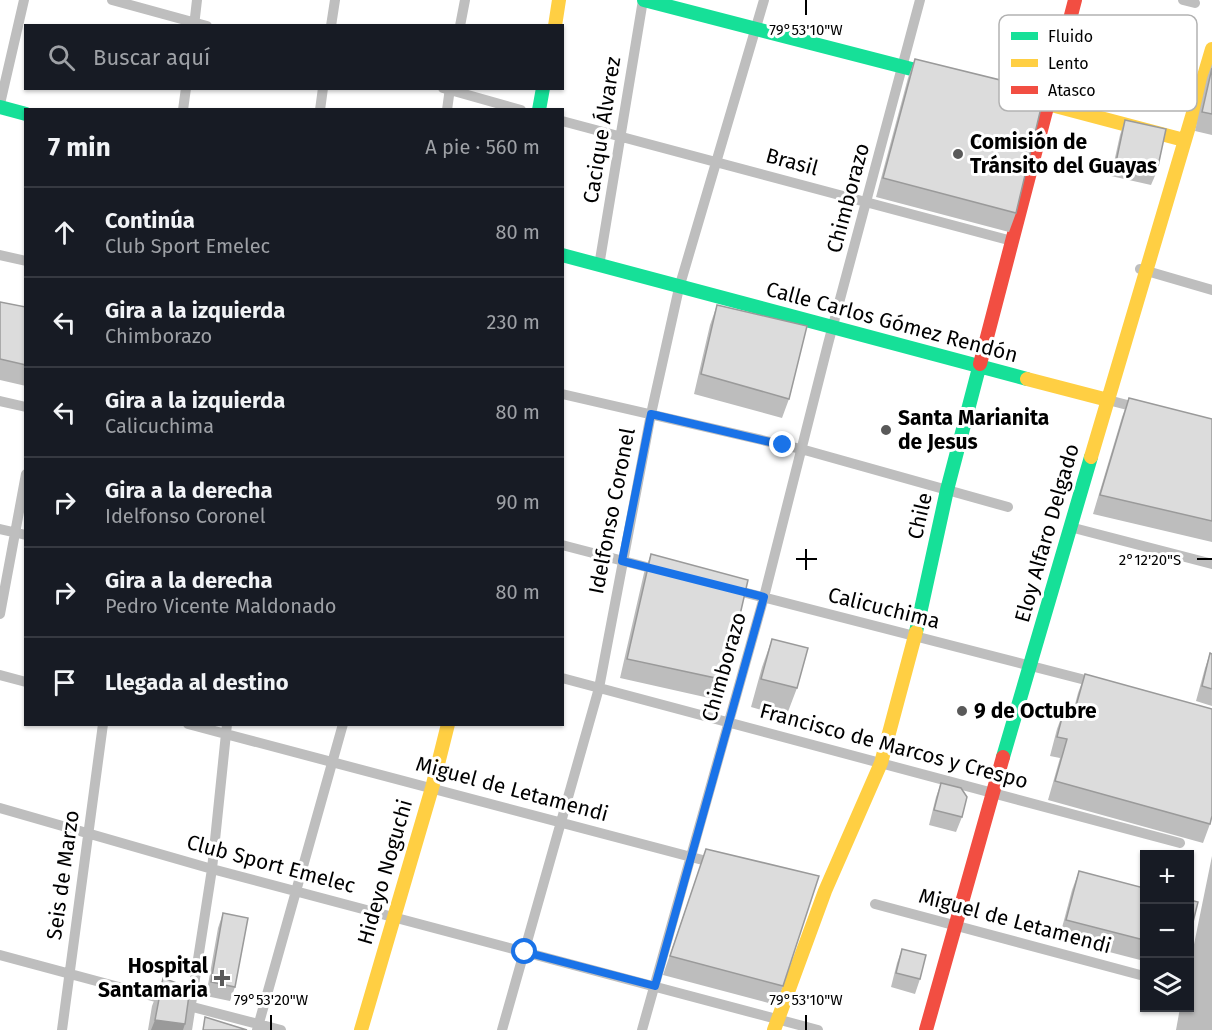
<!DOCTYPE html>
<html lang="es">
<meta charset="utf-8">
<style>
body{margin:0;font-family:"Fira Sans",sans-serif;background:#20242c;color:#f1f3f6}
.controls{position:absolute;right:18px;bottom:18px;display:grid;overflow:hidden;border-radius:0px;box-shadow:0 2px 4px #0004}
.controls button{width:54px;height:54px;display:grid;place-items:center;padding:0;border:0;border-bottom:2px solid #363941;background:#171b24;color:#f1f3f6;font:30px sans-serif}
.stop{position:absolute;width:18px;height:18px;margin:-14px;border:4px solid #1a73e8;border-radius:50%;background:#fff}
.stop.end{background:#1a73e8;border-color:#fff;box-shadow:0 2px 6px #0008}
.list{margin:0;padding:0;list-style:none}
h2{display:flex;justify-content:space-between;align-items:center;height:78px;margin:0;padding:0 24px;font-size:26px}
h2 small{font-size:20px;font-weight:400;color:#9ea1a6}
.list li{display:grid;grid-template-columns:39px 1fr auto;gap:18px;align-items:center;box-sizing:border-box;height:90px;padding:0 24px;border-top:2px solid #363941}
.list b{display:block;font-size:22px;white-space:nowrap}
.list p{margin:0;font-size:20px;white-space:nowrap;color:#9ea1a6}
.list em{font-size:20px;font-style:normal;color:#9ea1a6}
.icon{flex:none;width:33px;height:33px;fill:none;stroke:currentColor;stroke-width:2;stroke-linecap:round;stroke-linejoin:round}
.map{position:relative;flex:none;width:1212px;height:1030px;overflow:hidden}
.search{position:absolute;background:#171b24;box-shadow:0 2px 4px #0004;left:24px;top:24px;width:540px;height:66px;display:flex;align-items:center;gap:15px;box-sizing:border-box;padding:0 21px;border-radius:0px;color:#9ea1a6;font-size:22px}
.panel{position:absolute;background:#171b24;box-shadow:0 2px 4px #0004;left:24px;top:108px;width:540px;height:618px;border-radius:0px}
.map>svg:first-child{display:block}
.water{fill:#bcbcbc}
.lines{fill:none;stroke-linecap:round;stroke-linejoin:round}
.street{stroke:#bebebe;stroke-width:10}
.fast{stroke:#16e098;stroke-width:14}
.slow{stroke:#ffcf43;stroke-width:14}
.jam{stroke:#f24e42;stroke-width:14}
.wall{fill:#bdbdbd}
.shaded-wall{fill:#9a9a9a}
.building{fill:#dcdcdc;stroke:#9a9a9a;stroke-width:1.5}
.route{stroke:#1a73e8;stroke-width:8}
.ticks{fill:none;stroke:#000;stroke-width:2}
.poi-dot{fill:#595959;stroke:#fff;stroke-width:2}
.labels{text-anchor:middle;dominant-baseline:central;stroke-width:6;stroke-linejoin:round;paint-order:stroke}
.street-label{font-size:21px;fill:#000;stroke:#fff}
.poi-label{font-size:21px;font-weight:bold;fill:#000;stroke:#fff;text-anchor:start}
.key{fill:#fff;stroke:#b2b2b2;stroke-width:1.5}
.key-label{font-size:16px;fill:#000}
.ticks-label{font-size:15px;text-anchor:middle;fill:#000;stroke:#fff;stroke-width:6;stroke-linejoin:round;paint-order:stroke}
</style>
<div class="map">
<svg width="1212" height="1030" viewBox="0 0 1212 1030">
<rect width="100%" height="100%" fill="#fff"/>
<path class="water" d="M1212,856v174h-36l4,-22h10v-44z"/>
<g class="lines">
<path class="street" d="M112,0l95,26
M1183,0l12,3
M194,26l3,-26
M331,26l4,-26
M460,26l5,-26
M443,88l78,22
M0,104l24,-104
M183,110l3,-22
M320,110l3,-22
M447,110l3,-22
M562,121l450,120
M0,255l26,6
M599,266l44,-266
M1140,269l72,21
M562,394l239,55 207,58
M1108,400l31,8
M0,401l26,6
M1070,527l142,37
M0,529l26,6
M562,545l96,25
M731,589l366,94
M0,614l26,-140
M0,675l26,7
M562,678l618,165
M188,724l526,139
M0,808l212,61 606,161
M875,904l269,72
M0,955l167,45
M185,1005l96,25
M62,1030l41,-306
M187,1030l25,-161 15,-145
M257,1030l86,-306
M502,1030l97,-342 52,-274 28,-126 85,-288
M642,1030l122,-433 64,-253 92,-344"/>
<path class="fast" d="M644,0l287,74
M0,107l26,7
M539,110l4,-22
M562,255l465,124
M916,632l31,-142 33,-126
M1003,757l88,-300"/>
<path class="slow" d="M555,26l4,-26
M1040,102l144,38
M1027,379l81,21
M1091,457l121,-408
M361,1030l71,-242 16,-64
M774,1030l51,-139 56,-128 35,-131"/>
<path class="jam" d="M980,364l95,-364
M926,1030l77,-273"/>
</g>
<path class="wall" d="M915,59l101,154 -7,19 -133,-35 32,-119z
M1212,64v71l-17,-4 12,-53z
M1125,120l32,51 -6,14 -40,-9 9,-41z
M0,302l26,5v79l-26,-6z
M717,305l72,94 -7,19 -88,-24 16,-69z
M1129,398l83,21v123l-119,-28 29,-97z
M651,554l74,126 -7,20 -98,-22 24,-105z
M772,639l25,49 -11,29 -35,-10 11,-40z
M1210,653l2,1v52l-16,-5 9,-33z
M1085,674l125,150 -7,19 -155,-43 12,-42 -10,-2 7,-27 7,-19 9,2 5,-19z
M941,783l21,34 -6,15 -27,-7 7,-28z
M706,849l77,137 -7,19 -113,-30z
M1079,871l65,17v73l-85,-22 13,-49z
M223,913l12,74 -5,14 -24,-5 12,-68z
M902,949l18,30 -5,15 -24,-7 6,-24z
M163,978l20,52h-35l4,-24z"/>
<path class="shaded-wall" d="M155,1020l30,4 -2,6h-32z"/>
<path class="building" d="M915,59l130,32 -29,122 -133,-35z
M1212,68v46l-10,-2z
M1125,120l41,9 -9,42 -41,-9z
M0,302l26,5v58l-26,-6z
M717,305l90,21 -18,73 -88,-25z
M1129,398l83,21v102l-112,-26z
M651,554l97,26 -23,100 -98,-21z
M772,639l36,9 -11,40 -36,-9z
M1210,653l2,1v35l-10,-3z
M1085,674l127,35v107l-2,8 -155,-43 12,-42 -10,-2 7,-27 10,3z
M941,783l20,5 6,9 -5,20 -28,-7z
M706,849l113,27 -36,110 -113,-30z
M1079,871l65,17v52l-78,-20z
M1190,900l8,2 -8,32z
M223,913l25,5 -13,69 -24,-5z
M902,949l24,6 -6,24 -24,-6z
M163,978l27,10 -5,36 -30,-4z
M205,1017l42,13h-44z"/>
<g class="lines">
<path class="route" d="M525,952l130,34 109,-389 -142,-36 29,-147 132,31"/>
</g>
<path class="ticks" d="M806,0v15M806,549v21M796,559h21M1197,559h15M271,1015v15M806,1015v15"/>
<g class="poi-dot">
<circle cx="958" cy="154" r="6"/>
<circle cx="886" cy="430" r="6"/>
<circle cx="962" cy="711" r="6"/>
<path d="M219 969h6v6h6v6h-6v6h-6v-6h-6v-6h6z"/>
</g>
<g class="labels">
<g class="street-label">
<text transform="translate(602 130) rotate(-81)">Cacique Álvarez</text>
<text transform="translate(792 162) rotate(15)">Brasil</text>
<text transform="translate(848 198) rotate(-75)">Chimborazo</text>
<text transform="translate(892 322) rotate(15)">Calle Carlos Gómez Rendón</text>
<text transform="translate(612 511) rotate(-79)">Idelfonso Coronel</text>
<text transform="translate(920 516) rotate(-77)">Chile</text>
<text transform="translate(1047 533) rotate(-74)">Eloy Alfaro Delgado</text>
<text transform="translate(884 608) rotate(14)">Calicuchima</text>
<text transform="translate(724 667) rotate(-74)">Chimborazo</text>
<text transform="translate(894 746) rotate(15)">Francisco de Marcos y Crespo</text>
<text transform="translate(512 789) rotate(15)">Miguel de Letamendi</text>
<text transform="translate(271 864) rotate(15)">Club Sport Emelec</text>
<text transform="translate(385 872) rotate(-74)">Hideyo Noguchi</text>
<text transform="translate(63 875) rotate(-82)">Seis de Marzo</text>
<text transform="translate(1015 921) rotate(15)">Miguel de Letamendi</text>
</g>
<g class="poi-label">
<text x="970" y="142">Comisión de<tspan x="970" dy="24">Tránsito del Guayas</tspan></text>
<text x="898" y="418">Santa Marianita<tspan x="898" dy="24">de Jesus</tspan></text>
<text x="974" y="711">9 de Octubre</text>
<text x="208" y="966" text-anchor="end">Hospital<tspan x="208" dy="24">Santamaria</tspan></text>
</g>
</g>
<rect x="999" y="15" width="198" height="96" rx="9" class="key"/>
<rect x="1011" y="32" width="27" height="8" fill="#16e098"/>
<rect x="1011" y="59" width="27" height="8" fill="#ffcf43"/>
<rect x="1011" y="86" width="27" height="8" fill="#f24e42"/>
<g class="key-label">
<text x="1048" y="42">Fluido</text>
<text x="1048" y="69">Lento</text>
<text x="1048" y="96">Atasco</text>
</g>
<g class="ticks-label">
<text x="806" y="35">79°53'10"W</text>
<text x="1150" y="565">2°12'20"S</text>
<text x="271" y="1005">79°53'20"W</text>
<text x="806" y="1005">79°53'10"W</text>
</g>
</svg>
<div class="controls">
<button>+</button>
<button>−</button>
<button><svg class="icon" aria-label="layers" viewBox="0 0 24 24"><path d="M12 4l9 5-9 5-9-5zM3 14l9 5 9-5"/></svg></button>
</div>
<div class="stop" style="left:525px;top:952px"></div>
<div class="stop end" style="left:783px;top:445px"></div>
<div class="search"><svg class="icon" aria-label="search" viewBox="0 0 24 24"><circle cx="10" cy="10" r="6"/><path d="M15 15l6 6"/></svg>Buscar aquí</div>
<section class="panel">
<h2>7 min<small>A pie · 560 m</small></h2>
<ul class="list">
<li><svg class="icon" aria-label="ahead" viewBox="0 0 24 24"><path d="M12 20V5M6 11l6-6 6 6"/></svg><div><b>Continúa</b><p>Club Sport Emelec</p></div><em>80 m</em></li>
<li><svg class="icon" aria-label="left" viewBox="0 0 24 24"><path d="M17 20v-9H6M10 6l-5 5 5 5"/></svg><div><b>Gira a la izquierda</b><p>Chimborazo</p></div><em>230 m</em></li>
<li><svg class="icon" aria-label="left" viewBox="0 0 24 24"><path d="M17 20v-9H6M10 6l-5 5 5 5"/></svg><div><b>Gira a la izquierda</b><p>Calicuchima</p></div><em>80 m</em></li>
<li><svg class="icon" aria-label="right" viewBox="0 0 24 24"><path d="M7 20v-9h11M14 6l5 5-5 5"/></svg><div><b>Gira a la derecha</b><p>Idelfonso Coronel</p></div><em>90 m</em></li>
<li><svg class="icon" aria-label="right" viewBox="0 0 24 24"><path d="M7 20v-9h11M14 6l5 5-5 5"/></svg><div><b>Gira a la derecha</b><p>Pedro Vicente Maldonado</p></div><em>80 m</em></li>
<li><svg class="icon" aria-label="arrive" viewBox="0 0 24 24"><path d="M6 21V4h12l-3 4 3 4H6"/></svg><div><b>Llegada al destino</b></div></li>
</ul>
</section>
</div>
